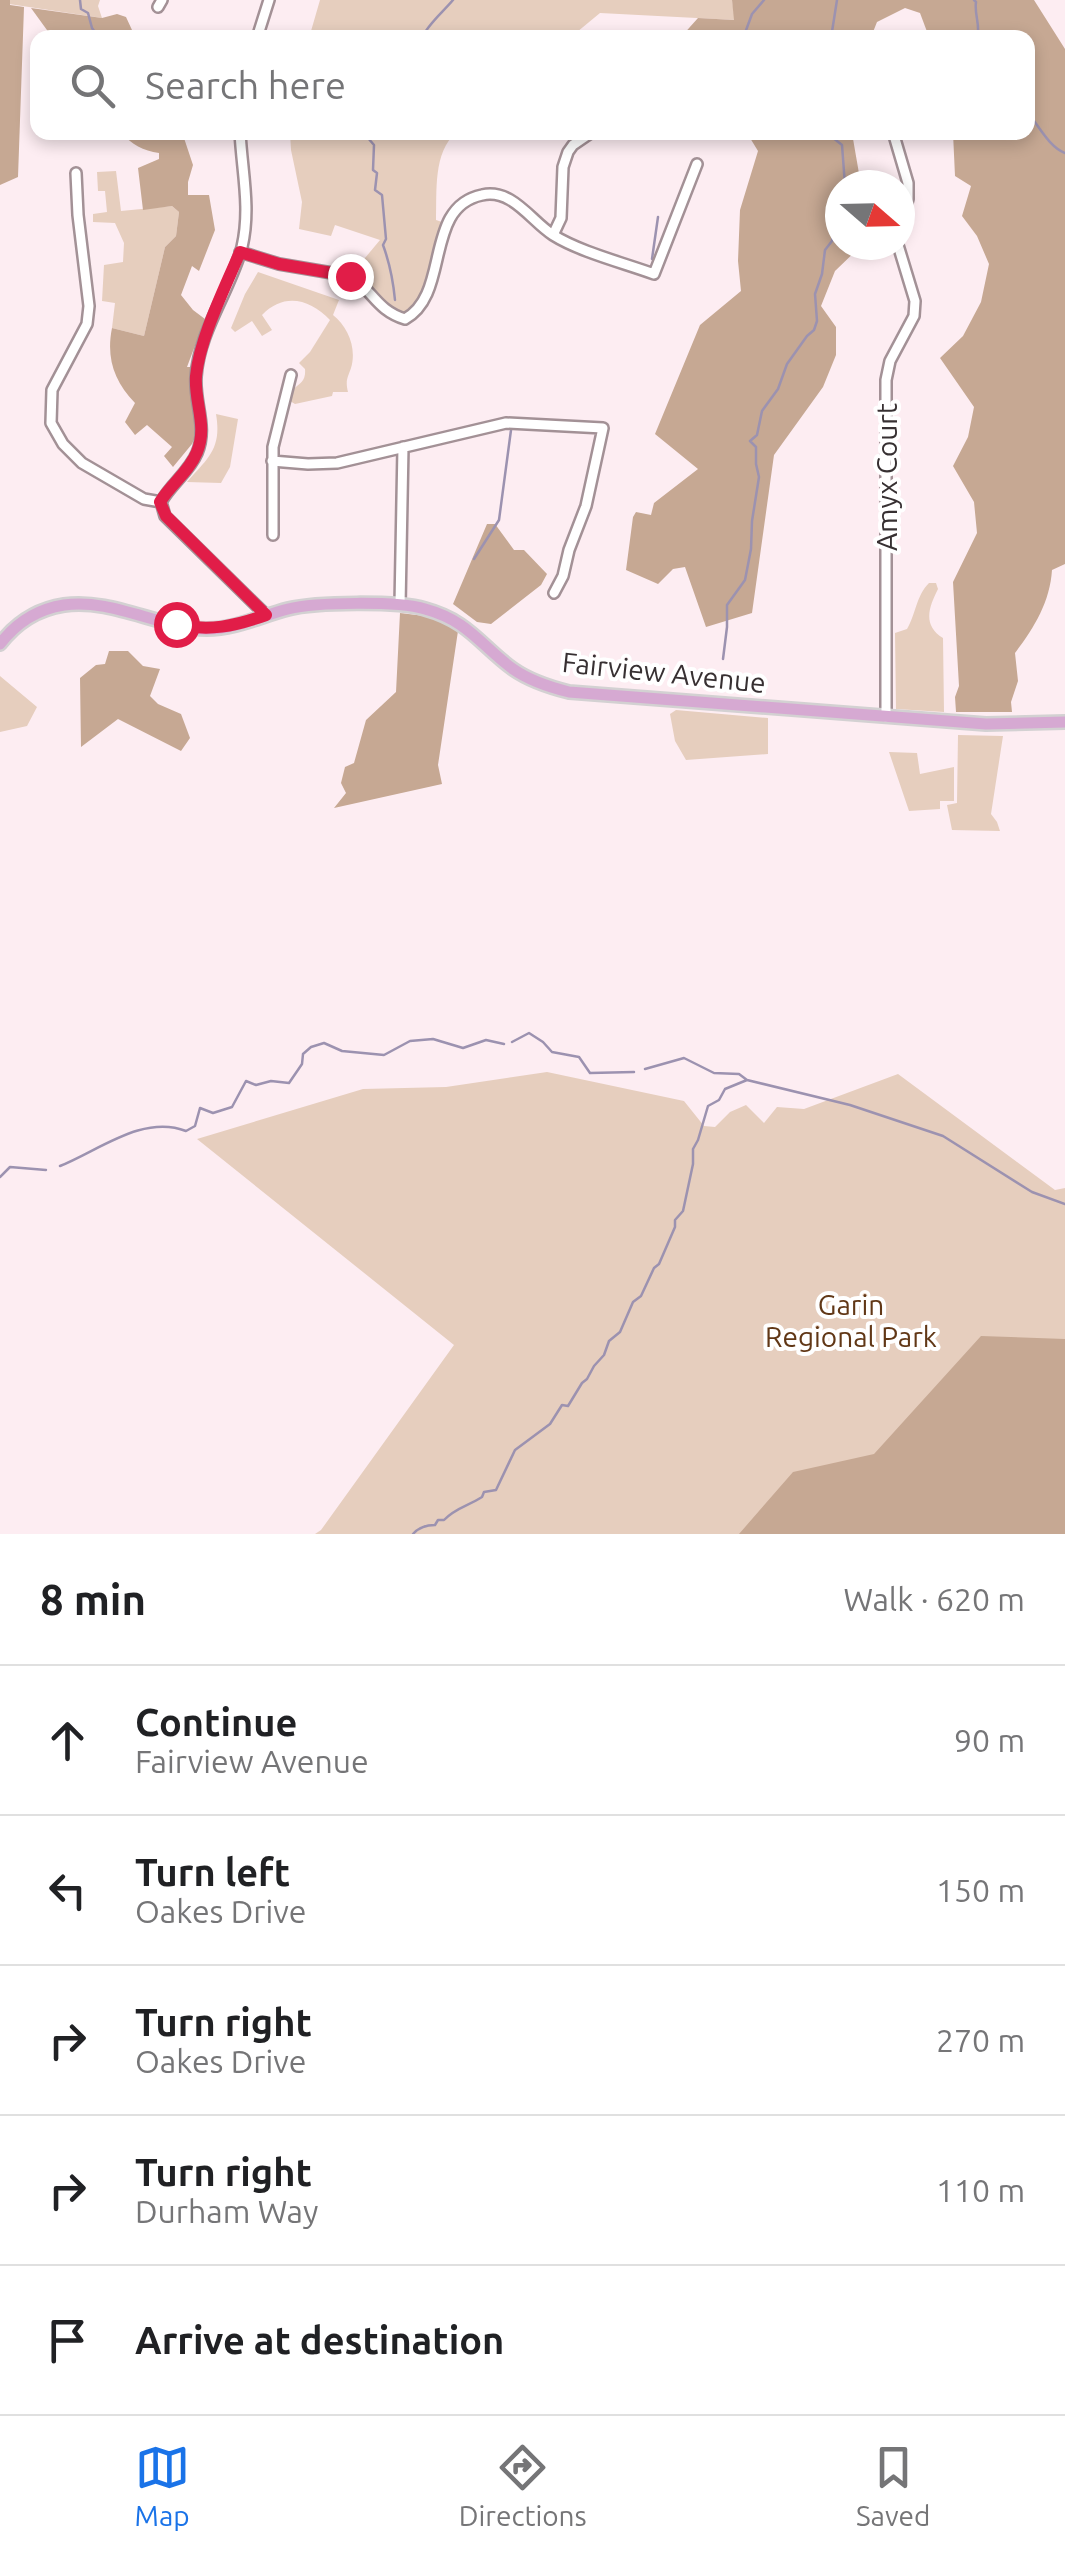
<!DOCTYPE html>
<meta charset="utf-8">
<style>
body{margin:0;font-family:Ubuntu,sans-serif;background:#f6f6f6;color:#202124}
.compass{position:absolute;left:825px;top:170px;width:90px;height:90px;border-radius:50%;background:#fff;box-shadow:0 5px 15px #0003;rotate:110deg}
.stop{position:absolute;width:30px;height:30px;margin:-22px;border:8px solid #e11d48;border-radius:50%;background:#fff}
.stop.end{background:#e11d48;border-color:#fff;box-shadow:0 2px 10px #0008}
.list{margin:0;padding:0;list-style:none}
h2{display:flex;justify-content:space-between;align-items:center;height:130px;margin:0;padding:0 40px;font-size:42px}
h2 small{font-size:32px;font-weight:400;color:#757577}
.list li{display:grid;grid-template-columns:65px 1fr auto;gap:30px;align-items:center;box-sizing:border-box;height:150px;padding:0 40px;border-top:2px solid #e0e0e0}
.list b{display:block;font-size:38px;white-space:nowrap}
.list p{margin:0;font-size:32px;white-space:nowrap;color:#757577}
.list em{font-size:32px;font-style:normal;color:#757577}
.icon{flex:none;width:55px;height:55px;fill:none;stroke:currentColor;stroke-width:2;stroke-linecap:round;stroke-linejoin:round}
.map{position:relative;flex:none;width:1065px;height:1534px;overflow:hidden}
.search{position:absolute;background:#fff;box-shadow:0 5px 15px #0003;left:30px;right:30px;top:30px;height:110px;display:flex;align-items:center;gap:25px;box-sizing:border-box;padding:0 35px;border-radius:20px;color:#757577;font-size:38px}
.sheet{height:880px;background:#fff}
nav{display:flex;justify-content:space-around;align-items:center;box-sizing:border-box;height:140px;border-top:2px solid #e0e0e0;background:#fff;font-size:28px;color:#757577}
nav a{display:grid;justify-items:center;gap:5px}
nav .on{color:#1a73e8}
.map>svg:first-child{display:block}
.green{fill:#e6cebe}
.forest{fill:#c6a893}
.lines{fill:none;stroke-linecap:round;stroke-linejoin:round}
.stream{stroke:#9c92b0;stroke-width:2.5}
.minor-casing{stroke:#a39196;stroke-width:14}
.major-casing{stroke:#d3d1d2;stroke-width:16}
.minor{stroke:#fff;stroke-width:9}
.major{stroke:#d6a9d2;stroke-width:11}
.route{stroke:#e11d48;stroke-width:12}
.labels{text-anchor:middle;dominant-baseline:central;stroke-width:8;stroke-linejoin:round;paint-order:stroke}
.street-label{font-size:28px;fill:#373032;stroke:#fff}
.park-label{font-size:28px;fill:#613716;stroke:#fff}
</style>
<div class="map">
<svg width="1065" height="1534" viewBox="0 0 1065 1534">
<rect width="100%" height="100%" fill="#fdedf2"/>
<path class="green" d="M10,0h90l-2,6 4,12 -93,-14z
M320,0h412l3,20 -135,-7 -29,24 -262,1z
M290,133h166c-23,19 -19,59 -20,87l9,3 -19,73 -12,24 -14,-3 -50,-41 30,-36 -45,-15 -4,11 -32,-7 3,-27 -11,-52z
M116,171l5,40 51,-5 7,6 -3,24 -11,11 -21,89 -32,-8 3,-25 -13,-2 2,-36 19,-3 1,-19 -9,-20 -22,-1v-8l14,-2 -2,-21h-7l-1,-19z
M258,272l81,28 -6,15c15,12 24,33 18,53 -3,9 -6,12 -3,24h-15l-1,4 -37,8 -5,-3 3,-12c8,-6 13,-9 12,-20l-6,-6 11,-11 20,-32c-20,-21 -46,-28 -68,-5l10,15 -10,6 -10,-15 -17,11 -4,-4 14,-34z
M216,414l22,5 -8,48 -9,16 -34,-1c21,-24 35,-33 29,-68z
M929,583h7l2,6c-9,18 -16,36 5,49l1,74 -48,-3 -1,-76 12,-4c9,-15 9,-33 22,-46z
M0,676l37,31 -10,19 -27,6z
M676,710l92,8v36l-82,6 -11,-19 -5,-27z
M958,735l45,1 -12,78 6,8 3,9 -48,-1 -5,-25 10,-2z
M889,752l28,1 3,21 34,-7v34h-14v8l-31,2z
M547,1072l137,29 20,25 11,1 15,-15 16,-7 18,18 13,-16 27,2 94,-35 157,116 10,-2v346h-750l6,-4 133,-185 -257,-206 166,-50 83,-2z"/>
<path class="forest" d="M0,0h10v5l14,2 -6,170 -18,8z
M732,0h302l31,49v515l-13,6c-2,32 -18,58 -37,83l3,28 -7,21 1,10h-56l-1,-15 4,-11 -6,-104 24,-49 -3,-31 -21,-36 15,-29 6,-30 -34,-49 23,-22 18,-34 8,-38 -12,-28 -15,-20 9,-30 -16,-10 -2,-43 75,-1v-94l-99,-1 -9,-24 -15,-5 -28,14 -6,15h-190l17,-19 36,2z
M31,8l71,10 15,-4 9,3 6,13 8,7h-88z
M121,133h69v2h-7l10,30 -5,17v13h21l6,35 -16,41 -7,-5 -11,29 12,15 12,9 -18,48h5l6,64 -6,13 -19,23 -9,-11 8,-9 -25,-22 -12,10 -10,-13 10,-19c-21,-22 -29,-45 -23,-75l32,8 21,-89 11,-11 3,-24 -7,-6 -29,4 -5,-42 21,-9v-6c-16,-2 -27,-9 -38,-20z
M747,133h105l9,52h-21v60h22l-27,26 -14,35 15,21v28l-13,32 -49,68 -22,158 -46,14 -21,-60 -12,2 -15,15 -32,-14 7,-53 3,-5 15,3 3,-12 44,-34 -43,-35 45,-109 41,-34 -3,-30 2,-51 18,-59z
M487,524h8l19,26h10l23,24 -6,11 -50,39 -14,-2 -24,-18z
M400,613l41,5 17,13 -20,134 4,19 -108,24 12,-15 -5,-10 4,-16 9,-4 12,-43 30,-28z
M109,651h19l15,15 17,3 -10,27 8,8 23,10 9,24 -9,13 -63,-32 -37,28 -1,-69 16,-13 9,-1z
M981,1336l84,3v195h-326l54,-62 81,-18z"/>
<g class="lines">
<path class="stream" d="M80,0l1,9 7,4 4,15 7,10
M974,0l2,2c-2,13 5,24 1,36
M422,38c5,-13 21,-26 31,-38
M740,38l5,-5 7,-19 12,-14
M831,38l6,-38
M1028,113c11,13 21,34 37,40
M370,132l-2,6 6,7 -1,25 4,3 -2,17 7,5 4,44 -3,6c7,19 10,34 12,55
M832,132v5l10,8 3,40
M652,259l6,-42
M474,559l25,-39 12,-90
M723,659l4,-32v-22l18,-25 6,-31 1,-28 7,-44 -3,-13v-17l-6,-6 7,-6 5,-24 16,-22 9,-25 20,-28 7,-6 3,-9 -2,-27 7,-20 3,-24 7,-9 4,-22 4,-11
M512,1042l17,-9 14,9 9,10 27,5 11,16 44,-1
M645,1069l39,-11 30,15 25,1 8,6 103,25 93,31 89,56 33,12
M60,1166c38,-15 83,-52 126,-35l9,-5 5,-18 13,5 19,-6 14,-26 10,4 15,-4 18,2 13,-19 1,-10 8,-7 13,-4 18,8 42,4 26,-14 23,-2 30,9 23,-8 18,4
M0,1177l10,-10 36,3
M413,1534c6,-7 14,-9 22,-9l3,-5h6c11,-12 24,-14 38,-23l2,-5 12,-2 19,-40 35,-26 12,-19 6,1 14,-23 5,-4 7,-13 10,-11 5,-14 11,-9 13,-30 8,-6 13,-28 5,-4 16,-37v-7l8,-9 10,-47v-15l5,-9 10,-34 11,-6 6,-11 22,-9"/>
<g class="minor-casing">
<path id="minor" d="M158,7l4,-7
M257,38l12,-38
M240,132c2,40 11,76 2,115 -12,44 -43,84 -46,130 -2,26 12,50 1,76 -8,19 -26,31 -36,49l4,14 101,99
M893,132l15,51v16l-8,29
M76,173l2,42 11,91 -2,18 -35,66 -1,33 12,21 19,19 62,36 17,3
M553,235l8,-17 2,-51 5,-15 5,-7 19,-13
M240,252l39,12 71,12c23,14 26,34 55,43 46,-25 18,-112 77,-124 30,-7 49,26 71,40 27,17 71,28 101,39l43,-110
M272,461l36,3 29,-1 169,-40 97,5 -17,78 -17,44 -6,26 -9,17
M273,535v-88l18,-72
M400,605l3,-158
M886,717v-337l4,-19 24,-45 1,-15 -17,-56"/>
</g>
<g class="major-casing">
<path id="major" d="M0,644c16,-21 38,-35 64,-39 48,-7 95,23 143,24 28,0 54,-13 81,-20 28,-7 110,-8 137,0 44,12 55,36 88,60 17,12 36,18 56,23l417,32 79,-2"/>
</g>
<use href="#minor" class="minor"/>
<use href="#major" class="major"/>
</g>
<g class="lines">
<path class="route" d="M176,624c33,8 59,2 90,-9l-100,-99 -6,-14c11,-18 29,-30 37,-50 11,-26 -3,-50 -1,-76 4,-39 29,-88 44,-124l39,12 71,12"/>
</g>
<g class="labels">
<g class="street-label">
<text transform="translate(886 477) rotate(-90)">Amyx Court</text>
<text transform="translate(664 672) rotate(6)">Fairview Avenue</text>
</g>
<g class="park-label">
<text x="851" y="1304">Garin<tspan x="851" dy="32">Regional Park</tspan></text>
</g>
</g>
</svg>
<svg class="compass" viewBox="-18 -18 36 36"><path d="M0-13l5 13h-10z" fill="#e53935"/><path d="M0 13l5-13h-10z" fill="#757577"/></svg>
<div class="stop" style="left:176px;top:624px"></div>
<div class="stop end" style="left:350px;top:276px"></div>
<div class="search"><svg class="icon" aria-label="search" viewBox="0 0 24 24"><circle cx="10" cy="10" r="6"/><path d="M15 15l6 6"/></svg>Search here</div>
</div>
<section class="sheet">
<h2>8 min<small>Walk · 620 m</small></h2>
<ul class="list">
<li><svg class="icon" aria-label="ahead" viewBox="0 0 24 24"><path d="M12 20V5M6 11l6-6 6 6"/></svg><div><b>Continue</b><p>Fairview Avenue</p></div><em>90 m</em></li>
<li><svg class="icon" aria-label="left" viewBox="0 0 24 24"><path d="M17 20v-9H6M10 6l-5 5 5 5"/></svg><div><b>Turn left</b><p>Oakes Drive</p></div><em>150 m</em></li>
<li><svg class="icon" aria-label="right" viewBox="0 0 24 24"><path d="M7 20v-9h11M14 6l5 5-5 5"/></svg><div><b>Turn right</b><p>Oakes Drive</p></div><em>270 m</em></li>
<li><svg class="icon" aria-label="right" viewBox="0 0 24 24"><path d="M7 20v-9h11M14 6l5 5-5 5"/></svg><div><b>Turn right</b><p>Durham Way</p></div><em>110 m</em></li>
<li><svg class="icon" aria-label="arrive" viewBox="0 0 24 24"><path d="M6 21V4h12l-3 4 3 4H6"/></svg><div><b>Arrive at destination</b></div></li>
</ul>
</section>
<nav>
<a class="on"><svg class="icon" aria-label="map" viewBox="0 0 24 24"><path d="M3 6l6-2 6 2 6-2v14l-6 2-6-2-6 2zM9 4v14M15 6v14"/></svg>Map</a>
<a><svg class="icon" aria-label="directions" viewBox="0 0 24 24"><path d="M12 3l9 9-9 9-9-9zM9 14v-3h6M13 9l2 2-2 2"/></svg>Directions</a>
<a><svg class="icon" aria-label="saved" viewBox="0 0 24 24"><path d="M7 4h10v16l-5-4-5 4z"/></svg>Saved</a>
</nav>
